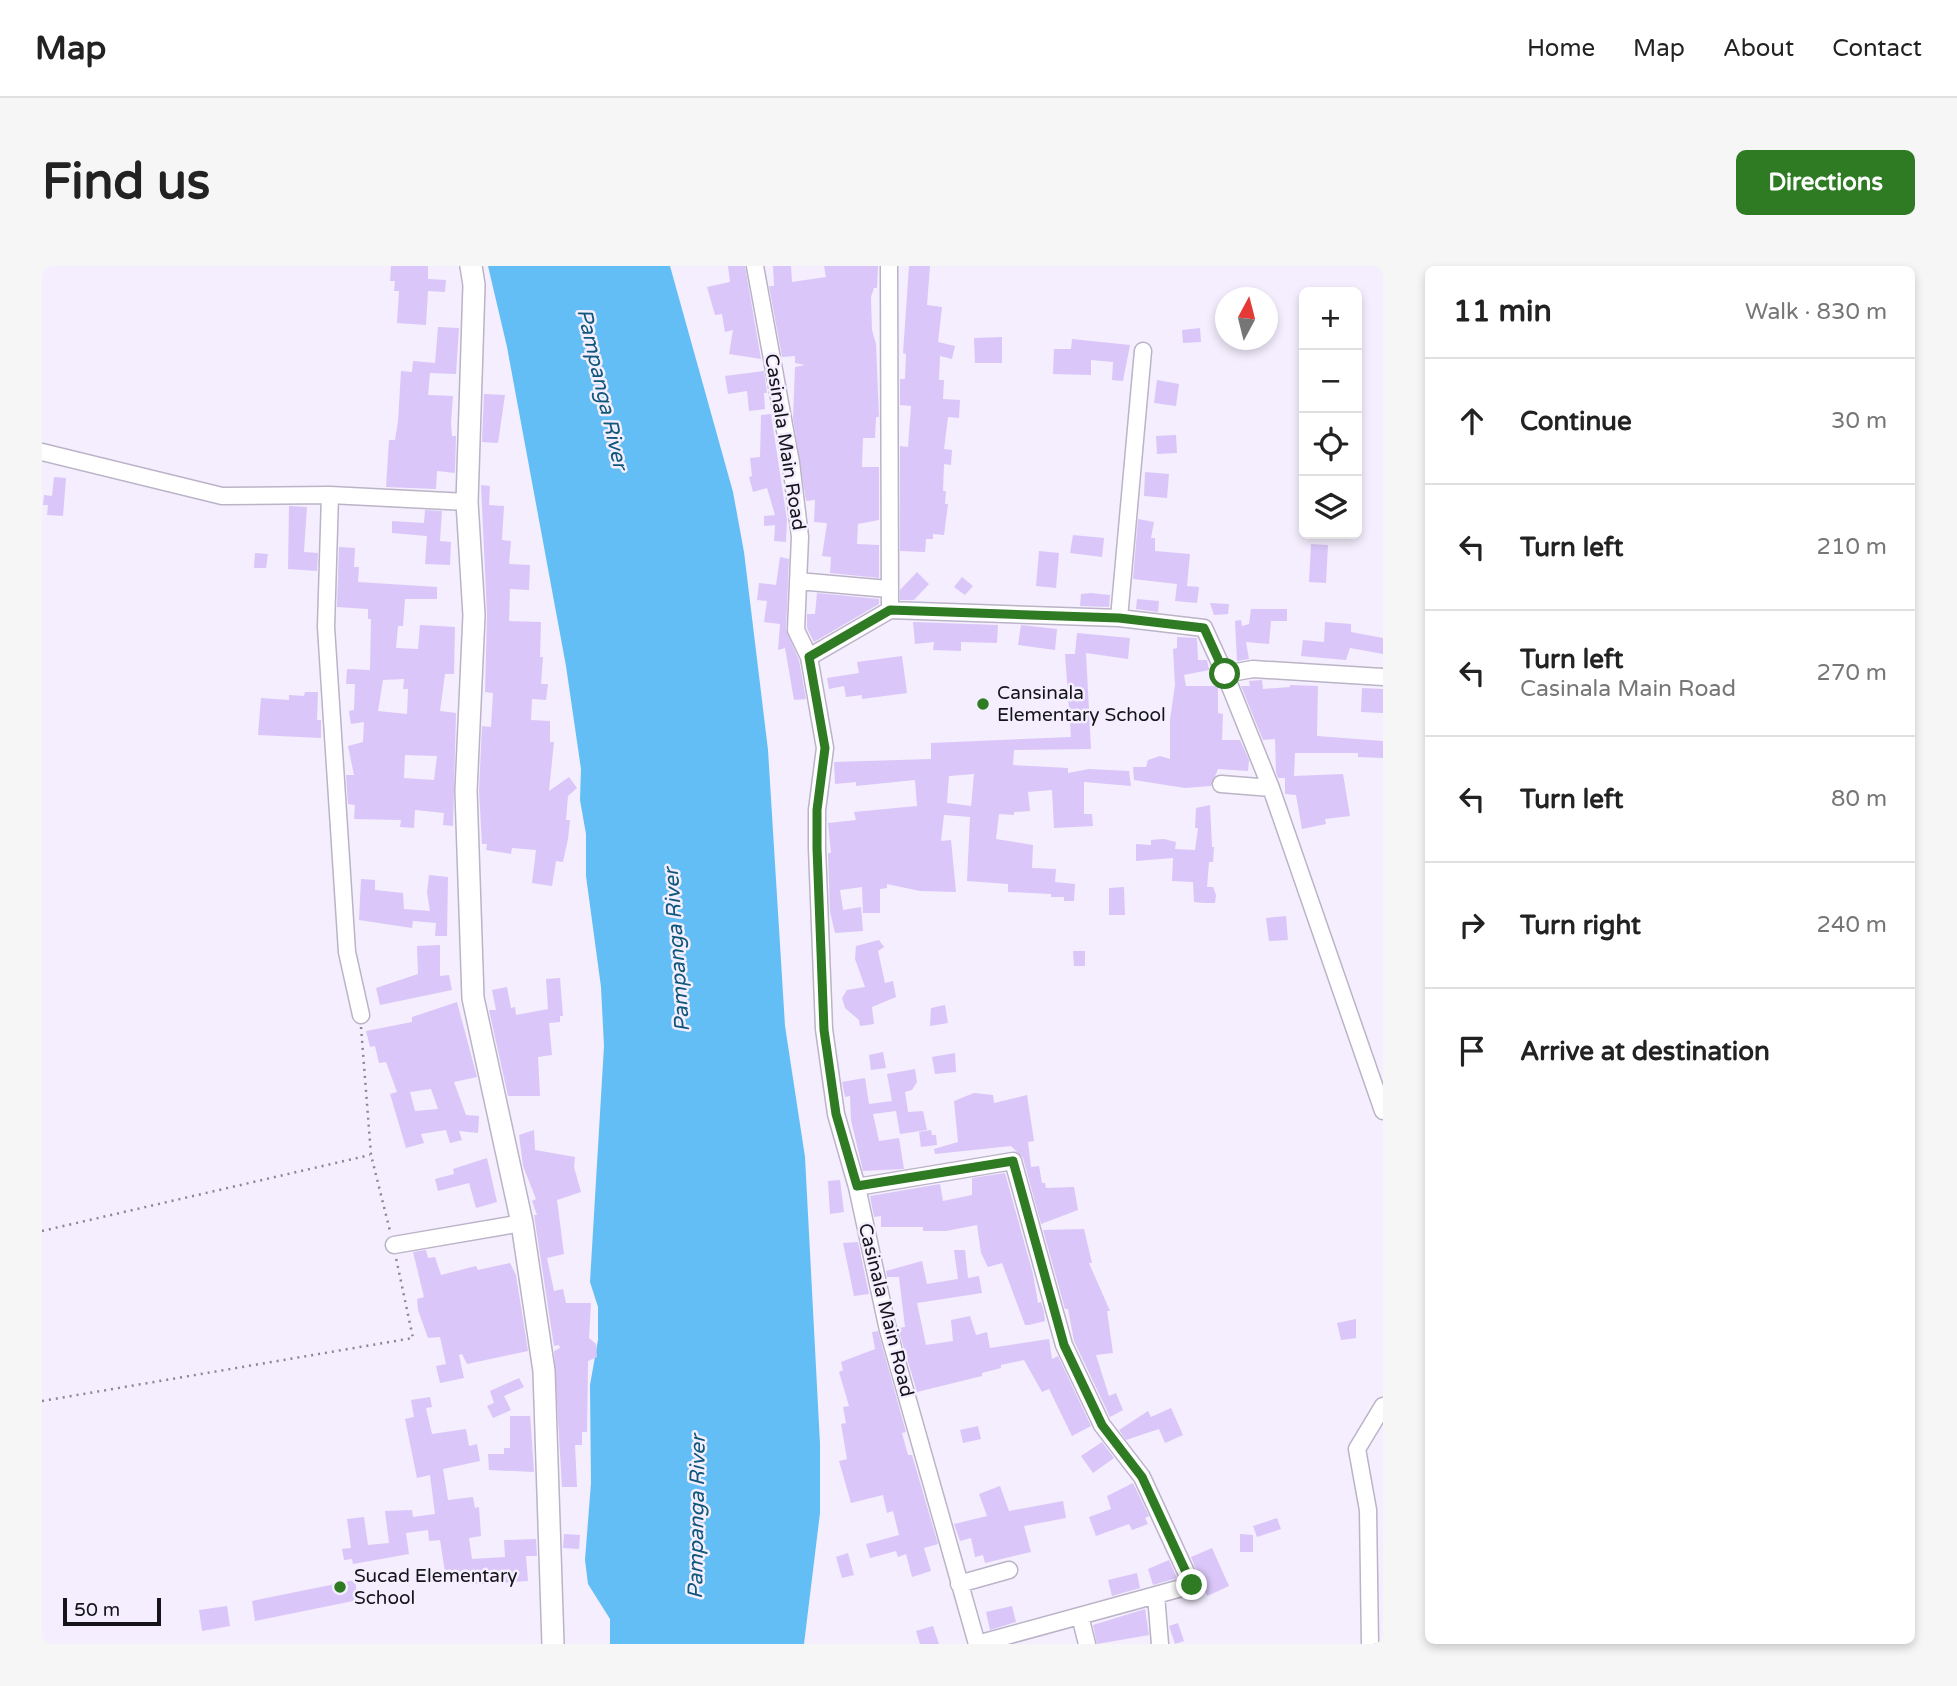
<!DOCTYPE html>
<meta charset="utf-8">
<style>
body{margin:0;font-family:"Varela Round",sans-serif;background:#f6f6f6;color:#222}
.controls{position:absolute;right:21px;top:21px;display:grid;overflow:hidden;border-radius:10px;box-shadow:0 4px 10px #0003}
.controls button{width:63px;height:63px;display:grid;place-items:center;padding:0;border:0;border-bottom:2px solid #e0e0e0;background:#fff;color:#222;font:35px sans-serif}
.compass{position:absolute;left:1173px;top:21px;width:63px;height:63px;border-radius:50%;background:#fff;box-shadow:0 4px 10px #0003;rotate:7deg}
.scale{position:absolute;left:21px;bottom:18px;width:98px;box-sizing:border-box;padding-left:7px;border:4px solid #16141b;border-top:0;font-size:19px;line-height:24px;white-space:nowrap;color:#16141b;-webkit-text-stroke:5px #f4eefe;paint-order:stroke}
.stop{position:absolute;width:21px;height:21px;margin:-16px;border:5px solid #2f7b23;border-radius:50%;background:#fff}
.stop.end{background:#2f7b23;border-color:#fff;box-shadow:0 2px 7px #0008}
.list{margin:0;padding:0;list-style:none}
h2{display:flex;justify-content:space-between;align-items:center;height:91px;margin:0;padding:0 28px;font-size:30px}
h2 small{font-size:23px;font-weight:400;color:#767676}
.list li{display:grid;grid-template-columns:46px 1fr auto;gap:21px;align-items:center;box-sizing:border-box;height:126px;padding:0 28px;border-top:2px solid #e0e0e0}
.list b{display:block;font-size:26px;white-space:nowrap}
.list p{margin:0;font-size:23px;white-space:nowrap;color:#767676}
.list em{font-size:23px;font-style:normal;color:#767676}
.icon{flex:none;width:38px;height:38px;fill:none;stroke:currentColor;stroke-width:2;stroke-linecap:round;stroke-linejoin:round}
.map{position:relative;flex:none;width:1341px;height:1378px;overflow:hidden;border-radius:10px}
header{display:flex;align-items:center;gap:42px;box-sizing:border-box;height:98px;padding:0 35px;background:#fff;border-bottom:2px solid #e0e0e0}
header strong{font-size:33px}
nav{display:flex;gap:38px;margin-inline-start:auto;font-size:24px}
.intro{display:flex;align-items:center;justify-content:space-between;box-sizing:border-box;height:168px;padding:0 42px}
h1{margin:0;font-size:49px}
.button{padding:18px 32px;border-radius:10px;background:#2f7b23;color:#fff;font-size:24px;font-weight:700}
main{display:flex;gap:42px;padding:0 42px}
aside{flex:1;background:#fff;border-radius:10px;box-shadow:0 4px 10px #0003}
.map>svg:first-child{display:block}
.water{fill:#62bef5}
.building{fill:#dac6f8;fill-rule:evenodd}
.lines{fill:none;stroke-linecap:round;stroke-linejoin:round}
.minor-casing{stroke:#bbb3c7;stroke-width:19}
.major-casing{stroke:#bbb3c7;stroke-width:24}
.path{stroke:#8a8692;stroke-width:2.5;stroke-dasharray:2 5;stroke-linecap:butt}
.minor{stroke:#fff;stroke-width:16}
.major{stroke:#fff;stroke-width:21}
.route{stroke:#2f7b23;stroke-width:9}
.poi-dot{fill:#2f7b23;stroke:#f4eefe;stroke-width:2.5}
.labels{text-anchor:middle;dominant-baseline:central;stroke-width:5;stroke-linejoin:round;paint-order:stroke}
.street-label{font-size:19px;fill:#16141b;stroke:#f4eefe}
.poi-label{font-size:19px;fill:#16141b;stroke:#f4eefe;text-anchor:start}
.water-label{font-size:21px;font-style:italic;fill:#0f577b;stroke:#f4eefe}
</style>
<header>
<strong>Map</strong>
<nav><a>Home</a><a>Map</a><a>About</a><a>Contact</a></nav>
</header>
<div class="intro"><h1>Find us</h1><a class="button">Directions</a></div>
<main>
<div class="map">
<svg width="1341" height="1378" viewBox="0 0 1341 1378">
<rect width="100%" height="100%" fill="#f4eefe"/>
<path class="water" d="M446,0h182l63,226 11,60 24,198 17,276 20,131 15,287v69l-16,131h-194v-25l-22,-35 -3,-24 6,-77 -1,-98 8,-45v-33l-8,-25 14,-236 -3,-59 -15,-111v-42l-6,-34 1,-31 -15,-103 -59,-319z"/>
<path class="building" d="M349,0h37v13l18,1 -1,12 -17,-1 -2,34 -29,-2 2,-32h-5l1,-10h-5z
M686,0h17l16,93 -32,-5 4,-24 -8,2 -3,-18 -7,1 -8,-28 23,-5z
M731,0h18l1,16 34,-5 -2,-11h54l-1,22h-3l-3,9 1,33 4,14 3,73h-3l-1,21h-12l-1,29h17v53l-21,4 -1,20 22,1v33l-49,-5 1,-16 -9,-1 5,-33 -13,-1 1,-22 -9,1 -13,-83 2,-51 10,-2 -10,-2v-7l-13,1 -13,-71h5z
M867,0h21l-3,39 15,2 -4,35 17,4 -3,13 -12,-3 -1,24h5l-1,19 17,1 -1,18 -11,-1 -4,32 8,1 -1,15 -7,-1 -1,27h3l-1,13h3l-4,31 -11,-1v5h-7l-1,13 -25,-1v-105l8,1 3,-41 -11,-1v-26h5l1,-25 -3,-1z
M396,61l21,1 -3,46 -26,-1 -2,22 25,1 -2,27 1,13h4l-1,37 -18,-2 -1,18 -50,-2 3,-47h6l3,-19 3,-50 11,1 1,-11 22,2z
M1158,62l1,14 -18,1 -1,-13z
M960,71v26h-27l-1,-25z
M1030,73l58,6 -7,36 -11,-1 1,-18 -22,-2v15l-38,-1 1,-25h17z
M722,105l3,22h-3l1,16 -16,2 -2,-20 -19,3 -3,-18z
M1115,114l22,4 -3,22 -22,-3z
M442,128l21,1 -7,48 -16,-1z
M729,148l16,106 -1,22 -12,-1 1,-16 -11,1v-10l11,-1 -8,-27 -14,4 -4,-15 3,-1 -2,-18 10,-1 1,-42z
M1134,169l1,18 -20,1 -1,-18z
M1103,206l24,2 -2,24 -23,-2z
M12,211l12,1 -3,38 -16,-1 1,-10h-5l1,-10 8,1z
M439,219l9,1 -1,19 15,1 -2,34 9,1 -2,23 21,1 -1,25 -19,-1 -1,32 32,1 -1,35h3l-2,27h7l-2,16 -14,-1 -1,21 19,1v21h4l-5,49 20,-14 8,11 -9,8 -2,24h4l-2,19 -5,23 -7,-1 -4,25 -20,-3 4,-33 -24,-2 -1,6 -25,-4 1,-6h-5l-3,-53 3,-65 9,1 2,-34 -8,-1 2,-78z
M247,240l18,1 -3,45 14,1 -1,18 -29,-2z
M383,244l17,1 -2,30 11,1 -1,23 -25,-1 2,-28 -35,-3v-12l32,2z
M1096,253l16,3 -3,16h4v13l35,3 -3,32 12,1 -2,16 -22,-2 2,-17 -44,-5z
M1031,269l31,3 -2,19 -32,-4z
M1269,278l17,1 -2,38 -17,-1z
M297,281l16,1 -1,19h5l-1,15 79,5v12h-32l-2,27h-5l-2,22 22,1 2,-24 35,2 -1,47h-9l-5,37 16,2 -3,113 -10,-1 1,-12 -29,-3 -1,18 -14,-1 1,-7 -47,-1 1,-14 -7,-1 -2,-29h8l-6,-29 15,-4 1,-20 -13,2 -2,-13 5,-1 1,-26h-9l1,-15 23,1 1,-51h-3v-10l-31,-2zM362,413l-1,10h5l-1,25 -29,-3 5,-31zM363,489l32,1 -3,24 -30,-2z
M997,285l20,2 -3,35 -20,-2z
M213,287l13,1 -2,14h-12z
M738,291l9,2 -3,71 13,30 7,39 -12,1 -9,-52 -7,2 2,-26 -16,-2 3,-21 -10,-1 2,-17 17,2z
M875,306l12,12 -15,16h-14v-10z
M920,311l11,9 -8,9 -11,-8z
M775,327l62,6v5l-65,38 -7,-14v-14h8z
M1049,327l19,2 -1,12 -29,-1 1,-12z
M1095,333l22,2 -1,11 -22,-3z
M1168,337l19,1 -1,10 -14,1z
M1209,343h36v12h-16l-2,23 -23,-2 3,17 -12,2 -2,-40 6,-1 1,6 7,-2z
M871,356l85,3 -1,18 -36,-1v9l-28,-1 1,-8 -19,2z
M1283,356l26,2v8l32,6v16l-33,-6 -4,12 -45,-4 2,-16 21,2z
M979,359l36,4 -2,21 -37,-5z
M1035,367l53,5 -2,21 -42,-6 5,96 -77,1 -1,15 55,3v5l21,-4 40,2 2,15 -47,-4v32h8l1,12 -39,2 -2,-38 -24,2 2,19 -16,1v3l-15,-1 -3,25 37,6 -1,23 24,1 -1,13 20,2 -1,17h-10v-4h-13v-3l-43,-2v-8l-41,-3 3,-64 -26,-2 -3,26 10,-1 5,52 -36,-1 -33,-7v4l-7,1v24h-17l-1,-26 -22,3 3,20 18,-3 2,24 -28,2 -5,-21 -2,-59h3l-3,-30 28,-3 -2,-8 63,-6 -2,-26 -59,6v-4l-21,2 -1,-22 97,-3v-16l140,-6 -6,-83h10zM932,508l-3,32 -24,-3 2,-27z
M1135,371l20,1 1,22h9l2,10 -25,5 2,11h32v27l5,1 -1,26h18l9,20 -1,11 -30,-2 -7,17 -26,2 -51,-8 -1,-13h13l2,-7 12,-4 10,3v-39l5,-35 -2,-36 4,-1z
M860,390l5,37 -45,6v-4l-16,2 -2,-11 -15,3 -2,-11 32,-5 -2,-11z
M1220,414l1,9 27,-2v-2l28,1 -1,50 66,5v17l-25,-1v-4h-63l-1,23 49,-2 7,42 -25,3 1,5 -24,5 -6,-34 -11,-1v-16h-7l-2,-6 -1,-33 -12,1 -22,-54h9l-1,-5z
M1320,422l21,1v24l-22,-1z
M263,426h13l-1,28h4v18l-63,-3 3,-37 28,2v-5l15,1z
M1168,539l2,42h2l-1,15h-4l-2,25h6l3,8 -1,8h-11l-10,-1 -1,-20 -21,-1 1,-23 -37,3v-17l15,1v-5l13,-1 12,3 -1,7 20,1 3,-22h-3l1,-20z
M387,609l19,2 -1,59h-12l1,-13 -23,-2 -1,7 -53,-8 2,-41 14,1v10l28,3 1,16 26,2 -3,-18z
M1082,621l1,28h-16v-27z
M1244,650l2,24 -19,1 -3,-23z
M837,674l5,7 -6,4 7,32 8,-2 3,16 -24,10 2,17 -14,2 -1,-6 -14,-12 -3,-10 5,-8 18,-3 -10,-28 1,-13z
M398,679v31l9,-1 3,15 -72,15 -4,-17 42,-14 -1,-28z
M1031,685h12v15h-11z
M518,712l3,38h-3v6l-11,1 3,32 -14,2 2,39h-32l-19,-86h7l-4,-20 15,-3 4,21 4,-1 1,8 32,-6 -2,-30z
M415,736l20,75 -23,5 12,33 13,1 -1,17 -19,-2 3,9 -12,3 -4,-13 -25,4 3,9 -18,5 -16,-54 7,-2 -11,-30 -7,1 -4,-17 -5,1 -4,-16 46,-9v-5zM389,823l7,20 -23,2 -5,-19z
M903,739l3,18 -18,3 1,-18z
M841,786l3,16 -15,2 -2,-15z
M913,787l1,19 -21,2 -3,-17z
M873,803l2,13 -5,8 -7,2 3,20 15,-1 4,19 -27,4 -4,-23 -23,3 6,27 20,-3 5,31 -41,2 -12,-51 -1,-24 -5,1 -3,-15 23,-4 4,26 23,-3 -5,-27z
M932,827l19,2 1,8 33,-8 7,46 -6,1 3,25 8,-1 3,17h3l1,5 28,-1 4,23 -37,14 -18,-66 -12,-12 -76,8 -1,-5 24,-7 -4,-41z
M492,864l1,20 40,7 -1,10 7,25 -24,8 7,54 -17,4 7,33 9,-2 3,14h25l-2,35 7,6 1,13 -9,4 -1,71h-5v13h-7l2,42h-15l-8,-136 6,-3 -1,-3 -5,1 -20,-131h3l-5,-14 4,-2 -13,-33 -4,-31z
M889,864l1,5h4l1,10 -16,2 -2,-15z
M445,892l10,44 -21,6 -7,-25 -31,8 -3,-12 19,-5 -1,-5z
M963,907l28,101 5,29 3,-1 3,10 1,9 -16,4h-4l-23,-62 -14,4 -7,-14 -4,-28 -31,6h-23v-4h-42v-11l-7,1 -4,-21 70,-12 3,17 29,-6v-17z
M798,914l4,32 -14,2 -2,-33z
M1042,963l8,34h-3l21,48h-3l6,42 -17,2 13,41 7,-3 7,17 -13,7 -36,-76 -6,-32h-3l-22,-79z
M816,976l11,52 -15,2 -11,-53z
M384,984l2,8 7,-1 6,18 35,-9 2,4 32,-7 6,12 12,76 -61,13 -5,-10 -3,1 5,23 -24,5 -4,-17 10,-2 -6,-27 -12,1 -10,-28 -1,-11 7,-2 -11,-45z
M912,984h11l3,28 11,-2 3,17 -65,10 9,42 27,-4 -2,-21 19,-4 6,19 11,-3 3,16 59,-9 3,20 6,-3 33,70 -19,10 -23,-47 -7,3 -18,-32 -23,5v3l-19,5v3l-65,16 -19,-64 7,-1 -6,-50h-12l-1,-6 36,-10 5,23 31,-5z
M1314,1053v19l-15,2 -4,-17z
M836,1065l28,101 -4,1 6,22h4l26,89 -14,4 7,23 -19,6 -6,-23 -8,3 -2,-6 -26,7 -4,-14 33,-9 -6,-24 -6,2 -4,-18 -32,8 -12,-42 8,-2 -6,-35 5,-1 -3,-16 6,-1 -10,-34 4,-2 -2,-8 34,-13 -3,-17z
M477,1112l5,9 -20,9 7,14 -18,8 -6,-12 7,-3 -4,-12z
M388,1131l2,10 -6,1 6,26 34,-5 3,17 8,-2 3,17 -37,8 5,31 25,-3 2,11 4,-1 2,29 -12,2 3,21 33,-2 -1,-17 32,-1 1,17h-11l2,25 -46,3 -9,-1 -1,-9 -16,2 -1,-5 -10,1 -5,-32 -11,1 -1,-11 -22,3 3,21 -56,10 -1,-5 -8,1 -2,-11 9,-1 -4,-29 17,-2 4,28 21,-2 -4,-32 27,-1 1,7 22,-3 -5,-39 -13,3 -12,-59 9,-2 -3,-17z
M1129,1142l12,27 -18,8 -6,-14 -33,11 -7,-10 29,-19 3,6z
M488,1147l4,59 -45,-2 -1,-16h16v-6h6v-32h20z
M936,1160l3,13 -18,4 -3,-13z
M1060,1176l12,16 -21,15 -12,-17z
M1091,1217l16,33 -4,2 3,6 -16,6 -3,-6 -33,12 -7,-19 22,-8 -4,-13z
M958,1220l9,25 54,-10 3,17 -42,8 7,26 -46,11 -2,-8 -8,2 -4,-19 -11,3 -6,-17 33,-8 -8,-22z
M1235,1252l4,11 -24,8 -4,-11z
M522,1268l16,1 -1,14 -16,-1z
M1198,1268l13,1v17h-13z
M1170,1282l17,38 -22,10 -16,-39z
M806,1287l6,22 -12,3 -6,-21z
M1127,1294l8,18 -24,7 -5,-16z
M1095,1307l3,15 -28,8 -4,-16z
M313,1314l3,20 -103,21 -3,-20z
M185,1340l3,20 -28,5 -3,-21z
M970,1340l4,16 -26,8 -4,-18z
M1103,1343l4,26 -52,9 -4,-19z
M1136,1357l6,18 -9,3 -6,-18z
M891,1360l6,18h-19l-4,-13z"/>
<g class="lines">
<g class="minor-casing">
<path id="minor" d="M713,0l36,197 9,74 -4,93 13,27 16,91 -8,62v38l7,181 12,85 21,73 31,143 89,314
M847,0l1,344
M0,186l180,44 108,-1 137,7
M288,229l-4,132 21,325 14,63
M756,315l90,8
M1077,352l24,-267
M767,391l81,-47 229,8 85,10 21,46 28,-5 130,8
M1183,408l46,114 112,323
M1179,518l50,4
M815,921l156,-26 51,184 38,80 40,52 50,108 -36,10 4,49
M352,979l128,-22
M917,1318l50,-14
M1038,1350l7,28
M935,1378l179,-49
M1328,1378l-2,-134 -11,-61 26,-43"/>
</g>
<g class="major-casing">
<path id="major" d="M429,0l3,19 -7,217 7,113 -8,176 7,207 49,225 22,148 9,273"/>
</g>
<path class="path" d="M319,761l10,128 19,76
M0,965l328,-76
M0,1135l371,-63 -17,-80"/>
<use href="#minor" class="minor"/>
<use href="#major" class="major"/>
</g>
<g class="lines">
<path class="route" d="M1150,1319l-50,-108 -40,-52 -38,-80 -51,-184 -156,25 -21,-72 -12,-84 -7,-182v-38l8,-62 -16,-91 81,-47 229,8 85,10 21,46"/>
</g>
<g class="poi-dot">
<circle cx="941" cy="438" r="7"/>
<circle cx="298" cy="1321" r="7"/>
</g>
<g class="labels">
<g class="street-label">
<text transform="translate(743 176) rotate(81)">Casinala Main Road</text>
<text transform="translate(844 1044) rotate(76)">Casinala Main Road</text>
</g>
<g class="poi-label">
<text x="955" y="427">Cansinala<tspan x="955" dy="22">Elementary School</tspan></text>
<text x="312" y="1310">Sucad Elementary<tspan x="312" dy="22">School</tspan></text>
</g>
<g class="water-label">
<text transform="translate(560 123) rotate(77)">Pampanga River</text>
<text transform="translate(635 684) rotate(-94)">Pampanga River</text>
<text transform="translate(655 1251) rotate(-89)">Pampanga River</text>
</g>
</g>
</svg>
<div class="controls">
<button>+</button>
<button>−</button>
<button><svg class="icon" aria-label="locate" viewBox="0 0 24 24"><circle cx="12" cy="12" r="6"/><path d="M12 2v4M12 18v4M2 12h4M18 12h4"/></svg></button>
<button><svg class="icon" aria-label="layers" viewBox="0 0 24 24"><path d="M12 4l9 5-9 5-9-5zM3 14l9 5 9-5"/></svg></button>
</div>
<svg class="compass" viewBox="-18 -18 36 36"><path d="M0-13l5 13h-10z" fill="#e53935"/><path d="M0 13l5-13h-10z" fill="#767676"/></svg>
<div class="scale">50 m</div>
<div class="stop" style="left:1183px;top:408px"></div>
<div class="stop end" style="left:1150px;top:1319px"></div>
</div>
<aside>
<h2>11 min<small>Walk · 830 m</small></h2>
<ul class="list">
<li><svg class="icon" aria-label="ahead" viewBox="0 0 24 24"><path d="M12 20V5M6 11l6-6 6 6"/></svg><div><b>Continue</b></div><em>30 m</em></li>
<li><svg class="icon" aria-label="left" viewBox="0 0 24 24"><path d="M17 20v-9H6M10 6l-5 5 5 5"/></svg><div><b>Turn left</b></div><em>210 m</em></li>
<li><svg class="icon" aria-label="left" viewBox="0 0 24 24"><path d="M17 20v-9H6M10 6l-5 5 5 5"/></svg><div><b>Turn left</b><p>Casinala Main Road</p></div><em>270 m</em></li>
<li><svg class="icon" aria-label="left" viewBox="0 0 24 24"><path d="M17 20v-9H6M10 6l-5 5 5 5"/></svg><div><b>Turn left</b></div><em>80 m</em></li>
<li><svg class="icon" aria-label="right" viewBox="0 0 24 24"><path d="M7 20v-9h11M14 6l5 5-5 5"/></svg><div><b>Turn right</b></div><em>240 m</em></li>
<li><svg class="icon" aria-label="arrive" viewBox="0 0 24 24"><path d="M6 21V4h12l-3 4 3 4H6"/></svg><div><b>Arrive at destination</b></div></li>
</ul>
</aside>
</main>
